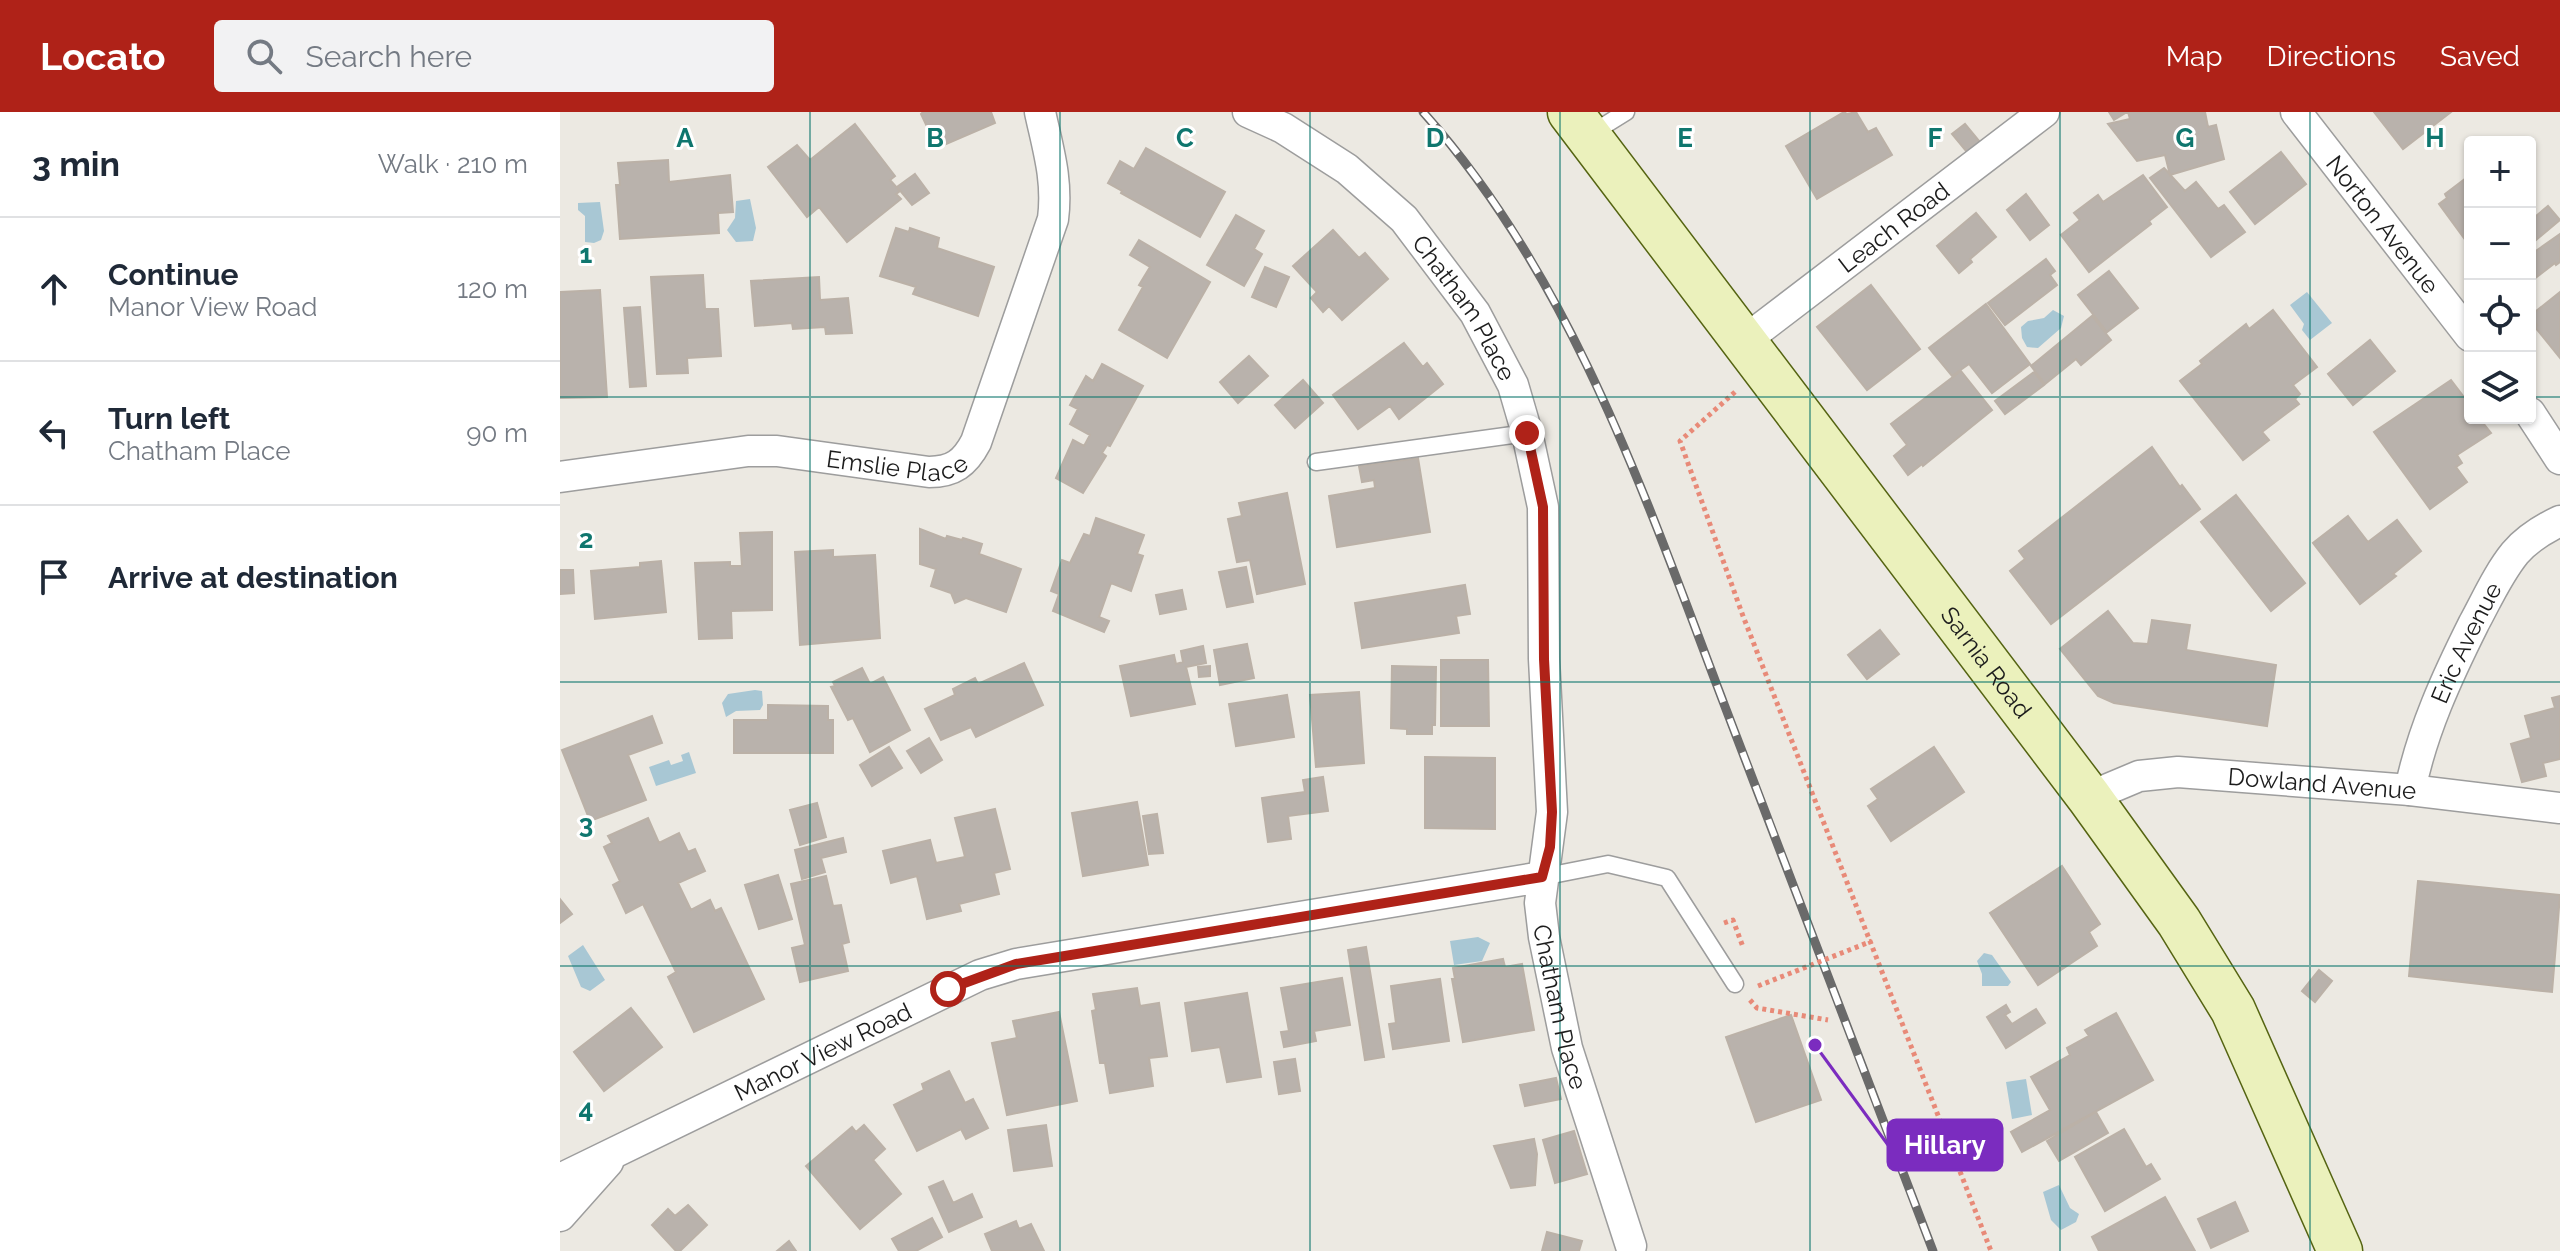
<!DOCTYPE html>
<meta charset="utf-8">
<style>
body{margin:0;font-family:Raleway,sans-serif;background:#f2f2f3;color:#1f2937}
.controls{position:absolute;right:24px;top:24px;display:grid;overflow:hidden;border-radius:8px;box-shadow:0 2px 6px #0004}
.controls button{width:72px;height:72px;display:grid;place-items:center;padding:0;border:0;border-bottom:2px solid #e0e1e3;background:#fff;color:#1f2937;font:40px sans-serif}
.stop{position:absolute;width:24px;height:24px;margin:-18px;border:6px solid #af2218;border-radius:50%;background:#fff}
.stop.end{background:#af2218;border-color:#fff;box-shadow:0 2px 8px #0008}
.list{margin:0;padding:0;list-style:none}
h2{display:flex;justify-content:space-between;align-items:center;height:104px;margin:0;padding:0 32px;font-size:34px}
h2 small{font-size:26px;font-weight:400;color:#747a83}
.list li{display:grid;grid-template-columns:52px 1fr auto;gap:24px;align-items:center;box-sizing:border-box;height:144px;padding:0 32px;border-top:2px solid #e0e1e3}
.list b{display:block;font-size:30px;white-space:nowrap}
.list p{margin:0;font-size:26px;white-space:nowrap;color:#747a83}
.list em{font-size:26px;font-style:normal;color:#747a83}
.icon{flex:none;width:44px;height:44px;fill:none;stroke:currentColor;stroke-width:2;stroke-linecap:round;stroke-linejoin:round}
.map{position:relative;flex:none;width:2000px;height:1139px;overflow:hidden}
header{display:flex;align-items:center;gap:48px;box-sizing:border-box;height:112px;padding:0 40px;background:#af2218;color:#fff}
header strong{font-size:38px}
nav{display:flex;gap:44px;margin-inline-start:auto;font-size:28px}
.search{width:560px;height:72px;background:#f2f2f3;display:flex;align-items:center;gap:20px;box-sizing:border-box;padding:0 28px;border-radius:8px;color:#747a83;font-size:30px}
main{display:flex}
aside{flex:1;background:#fff}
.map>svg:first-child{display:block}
.water{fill:#a8c7d4}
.building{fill:#b9b2ac;stroke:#bbb1a7;stroke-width:2}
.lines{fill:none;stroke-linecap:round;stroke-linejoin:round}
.service-casing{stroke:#9d9d9d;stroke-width:19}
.minor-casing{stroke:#9d9d9d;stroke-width:33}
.secondary-casing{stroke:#556412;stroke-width:47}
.path{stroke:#e88a78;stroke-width:5;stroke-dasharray:4 4;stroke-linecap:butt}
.service{stroke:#fff;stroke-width:16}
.minor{stroke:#fff;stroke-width:30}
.secondary{stroke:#ebf1bc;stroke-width:44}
.rail-casing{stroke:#6a6a6a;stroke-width:9}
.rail{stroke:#fff;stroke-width:6;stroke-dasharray:18;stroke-linecap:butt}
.path-bridge{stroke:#e88a78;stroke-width:5;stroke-dasharray:4 4;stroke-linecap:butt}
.route{stroke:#af2218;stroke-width:10}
.grid{fill:none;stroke:#0f766e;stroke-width:2;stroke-opacity:0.55}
.labels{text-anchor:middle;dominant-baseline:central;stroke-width:6;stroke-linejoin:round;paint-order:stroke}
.street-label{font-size:24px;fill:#1c1c1c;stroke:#fff}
.grid-label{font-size:26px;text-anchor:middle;font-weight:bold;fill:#0f766e;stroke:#fff;stroke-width:6;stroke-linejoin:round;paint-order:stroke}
.leader{fill:none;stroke:#7b2cbf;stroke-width:3}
.callout-dot{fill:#7b2cbf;stroke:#fff;stroke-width:3}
.callout{fill:#7b2cbf;stroke:#7b2cbf;stroke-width:3}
.callout-label{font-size:26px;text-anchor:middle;font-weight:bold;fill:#fff}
</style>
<header>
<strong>Locato</strong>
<div class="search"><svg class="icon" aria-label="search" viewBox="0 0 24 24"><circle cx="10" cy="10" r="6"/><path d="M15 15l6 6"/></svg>Search here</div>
<nav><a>Map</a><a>Directions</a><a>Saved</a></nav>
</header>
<main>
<aside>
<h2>3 min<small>Walk · 210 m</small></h2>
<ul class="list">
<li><svg class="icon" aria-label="ahead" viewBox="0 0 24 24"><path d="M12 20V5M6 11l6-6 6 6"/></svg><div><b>Continue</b><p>Manor View Road</p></div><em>120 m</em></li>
<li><svg class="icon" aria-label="left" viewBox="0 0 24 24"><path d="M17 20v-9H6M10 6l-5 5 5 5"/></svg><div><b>Turn left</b><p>Chatham Place</p></div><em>90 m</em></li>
<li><svg class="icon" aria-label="arrive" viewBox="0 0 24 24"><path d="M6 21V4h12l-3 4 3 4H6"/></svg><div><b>Arrive at destination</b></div></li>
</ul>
</aside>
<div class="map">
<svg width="2000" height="1139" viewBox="0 0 2000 1139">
<rect width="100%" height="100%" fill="#ece9e2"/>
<path class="water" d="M190,87l6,29 -3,13 -17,1 -9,-12 8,-12 1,-17z
M40,90l4,29 -3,9 -7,3 -9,-1v-26l-7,-6v-7z
M1747,180l25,31 -22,17 -8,-10 2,-6 -14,-19z
M1493,198l11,6 -3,12 -23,20 -11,-1 -5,-9 -1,-11 7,-6 16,-3z
M195,578l7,1 1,14 -3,5 -24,1 -10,6 -4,-14 6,-9z
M129,640l7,21 -40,13 -7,-19 20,-7 2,5 12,-4 -2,-6z
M918,825l12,6 -8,18 -28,4 -4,-24z
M23,833l22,35 -15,11 -9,-4 -13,-31z
M1424,841l8,2 19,27 -3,4h-26v-12l-5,-13z
M1466,967l6,36 -20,4 -6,-37z
M1499,1073l11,23 9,6 -3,8 -15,8 -10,-10 -8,-28z"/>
<path class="building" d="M363,0h68l4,11 -58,25 -16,-34z
M1284,0l3,2 9,-2 12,20 8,-4 16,27 -75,44 -31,-53z
M1549,0h18l-13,8z
M1568,0h77l3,15 8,-2 8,34 -54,16 -5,-20 -28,6 -29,-37 22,-5z
M1814,0h77l-48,37z
M295,12l40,52 -5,4 10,11 -4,3 5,5 -54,43 -28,-35 -12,10 -39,-50 29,-22 13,15z
M1405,12l15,18 -13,10 -15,-18z
M586,36l79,44 -25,45 -79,-44 1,-2 -14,-8 12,-22 14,8z
M1721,40l25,32 -51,40 -25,-32z
M108,48l1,22 61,-7 3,37 -15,1 1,20 -99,6 -4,-54h4l-2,-22z
M1604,56l21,23 11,-9 22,27 6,-4 21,27 -34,25 -61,-79z
M355,62l14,19 -17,12 -15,-18z
M1583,63l24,32 -18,14 2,3 -62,48 -28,-37 19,-15 -6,-7 24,-18 5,7z
M1910,63v70h-1l-30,-41 8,-6 -2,-4z
M1466,82l23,31 -19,15 -23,-30z
M1988,94l12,14 -30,25v-24z
M1416,101l20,24 -26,22 2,3 -13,11 -22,-27z
M676,103l28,16 -10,18 8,5 -18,32 -37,-21z
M336,116l13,4 1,-4 29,10 -2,10 57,19 -16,49 -65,-22 3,-7 -36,-11z
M773,118l26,28 6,-5 23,26 -46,41 -13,-14 -6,6 -12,-14 6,-6 -24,-26z
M2000,122v28l-4,3 -1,-2 -25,19v-27z
M579,128l71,42 -43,76 -48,-28 24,-43 -4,-2 11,-18 -20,-12z
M1486,147l9,12 -5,4 7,10 -52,40 -17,-22z
M705,155l24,10 -13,30 -24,-10z
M1549,159l29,37 -31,24 -29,-37z
M143,163l2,34h13l3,47 -34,2 1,15 -31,1 -6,-97z
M259,165l1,23 28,-2 4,35 -26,1 -1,-7 -32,2 -1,-6 -37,3 -4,-45z
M1311,173l49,64 -53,41 -50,-63z
M40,178l7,107 -47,1v-106z
M2000,180v66l-25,-31 2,-2 -7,-9z
M1426,192l44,60 -38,29 -23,-29 -17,12 -23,-28z
M80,195l6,79 -16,1 -6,-79z
M1713,198l44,57 -24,18 7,9 -5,5 4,5 -37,28 7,8 -26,20 -63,-79 22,-17 -2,-3 46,-37 3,5z
M1532,204l19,24 -30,25 -5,-6 -31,25 -14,-18z
M1810,228l25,31 -42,34 -25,-31z
M844,231l19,24 4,-4 16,21 -44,35 -9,-13 -32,23 -25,-34z
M689,244l19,20 -30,27 -18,-21z
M542,252l41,22 -33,60 -3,-1 -5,8 4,3 -23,37 -27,-15 17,-38 11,6 6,-11 -20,-11 8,-15 -8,-4 16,-29 7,5z
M1401,259l31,39 -69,56 -1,-2 -14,11 -14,-19 13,-11 -16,-21z
M1474,260l10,13 -39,29 -10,-13z
M743,268l20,23 -28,25 -20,-23z
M1891,268l19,25v13h9l12,15 -34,22 5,8 -6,4 11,15 -37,27 -56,-77z
M1592,335l28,40 2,-2 18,24 -149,115 -41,-53 15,-12 -6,-8z
M858,346l12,74 -93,15 -8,-51 46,-8 -1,-8 -12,2 -3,-16z
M727,381l18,91 -48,10 -7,-34 -13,2 -9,-43 14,-3 -3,-13z
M1676,383l69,88 -34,28 -70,-89z
M1788,404l20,26 29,-22 24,31 -28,23 3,2 -36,28 -47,-61z
M536,406l48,17 -7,19 6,2 -12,35 -20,-8 -12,34 10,4 -5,11 -51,-21 6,-17 -8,-3 11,-31 8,3 14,-29 6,2z
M360,417l26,10 1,-3 15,4 1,-2 19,6 -3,10 42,15 -15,43 -40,-14 -11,5 -4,-10 -20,-7 5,-17 -16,-5z
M212,420v78l-41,1 1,27 -33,1 -4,-76 35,-1v4h12l-2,-33z
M273,438v7l42,-2 5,83 -80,7 -5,-93z
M101,449l5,51 -71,7 -4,-48 49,-4v-4z
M686,455l7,35 -26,5 -8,-35z
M0,458h13l1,23 -14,1z
M905,473l5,29 -14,2 3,17 -97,15 -7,-45z
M622,478l4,19 -26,5 -4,-19z
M1548,499l25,32 15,1 4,-24 38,5 -4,25 90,15 -9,61 -153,-23 -16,-7 -38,-47z
M1320,518l19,24 -32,25 -19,-24z
M687,532l7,34 -34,7 -6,-35z
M643,534l3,17 -20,4 9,37 -64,12 -11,-50 54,-11 2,9 7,-2 -2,-11z
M881,548h47l1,66h-48z
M464,551l19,42 -67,32 -5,-10 -30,13 -16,-31 30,-14 -2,-6 22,-11 3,6z
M650,554v10l-11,1 -1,-10z
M832,554l44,1 -1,58h-3v9h-25v-5l-16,-1z
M302,556l8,16 13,-7 27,53 -40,22 -17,-34 -5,2 -17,-33 4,-1 -2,-4z
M799,580l5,71 -48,4 -6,-72z
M727,583l7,42 -58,9 -7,-42z
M2000,584v63l-17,4 3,13 -24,6 -11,-38 20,-6 -6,-22 30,-8 -3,-10z
M208,593l60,1v14h5v33h-99v-33h34z
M92,604l10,27 -34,12 18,45 -56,21 -28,-71z
M369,626l13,22 -21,13 -14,-22z
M329,635l13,21 -30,18 -12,-21z
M1374,635l30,45 -73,49 -23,-35 10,-7 -7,-10z
M865,645l70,1v71l-70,-1z
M763,665l5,34 -40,5 3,23 -23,3 -6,-44 43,-6 -2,-12z
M577,690l11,63 -65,11 -11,-63z
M257,691l9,34 -26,8 -10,-35z
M435,697l15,60 -16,4 5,21 -40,10 2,7 -34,8 -10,-43 -26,7 -8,-32 47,-11 6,23 29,-6 -10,-39z
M597,702l6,39 -14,1 -6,-38z
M88,706l11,25 20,-10 9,19 7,-3 10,22 -27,12 13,27 19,-10 5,11 6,-3 43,91 -70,33 -26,-55 8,-5 -33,-68 -17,9 -13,-28 7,-4 -16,-34 8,-4 -4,-7z
M283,726l3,14 -25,6 4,14 -23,7 -7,-29z
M1502,754l38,58 -11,8 8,14 -59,39 -48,-72z
M218,763l14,44 -33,10 -14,-44z
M266,764l7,30 8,-1 8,37 -7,2 6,27 -48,11 -8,-34 13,-3 -14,-61z
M1858,769l142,14 -8,97 -143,-16z
M0,787l12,15 -12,9z
M806,835l18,110 -19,3 -17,-110z
M943,847l2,8 17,-3 12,66 -71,12 -11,-63h3l-2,-11z
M1759,858l13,11 -17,21 -13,-11z
M782,866l8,47 -36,6 2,10 -32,6 -3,-15 8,-1 -8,-43z
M880,867l9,62 -56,8 -4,-25 7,-1 -5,-37z
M577,876l3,18 19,-3 8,53 -18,2 4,28 -43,7 -5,-30h-5l-8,-52 4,-1 -3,-16z
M687,881l14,84 -34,5 -7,-35 -28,4 -7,-48z
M1446,893l4,7 -5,3 7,9 24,-15 9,14 -39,25 -19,-31z
M71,896l31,39 -58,44 -30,-39z
M499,900l18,89 -70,14 -15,-72 25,-5 -4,-17z
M1556,901l37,67 -131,72 -11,-20 39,-22 -19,-33 39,-22 -3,-7 22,-12 -4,-6z
M1231,903l30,85 -65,22 -30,-85z
M735,947l5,32 -21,3 -5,-32z
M389,959l16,32 8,-4 15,29 -22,11 -5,-10 -44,22 -23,-46 30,-15 -2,-6z
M996,966l5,21 -36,7 -5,-21z
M1536,1000l12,21 -49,28 -12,-20z
M304,1013l21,24 -12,11 28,34 -41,35 -54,-63 46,-39 4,5z
M486,1013l6,41 -38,5 -6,-41z
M1564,1017l22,38 5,-3 9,15 -55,32 -30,-54z
M1014,1019l13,43 -32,9 -12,-43z
M974,1027l3,15 -2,31 -24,3 -17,-42z
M383,1069l10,22 19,-9 10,23 -33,15 -20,-45z
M1605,1085l30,54h-96l-7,-14z
M1675,1090l13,29 -37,17 -13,-29z
M128,1093l19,20 -27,26h-4l-24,-26 16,-16 7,7z
M372,1106l10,19 -26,14h-17l-7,-12z
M456,1109l3,8 12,-5 13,27h-52l-7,-17z
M987,1120l35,9 -3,10h-37z
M229,1129l7,10h-19z"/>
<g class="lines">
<g class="service-casing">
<path id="service" d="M1029,23l37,-23
M756,350l211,-29
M982,765l66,-13 59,14 68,106"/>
</g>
<g class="minor-casing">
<g id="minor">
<path id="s1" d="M688,0l35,16 64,41 57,50 71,94 38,72 14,48 16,74 1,152 8,153 -12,91 4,34 23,111 64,198"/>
<path id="s2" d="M1736,0l174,224"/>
<path id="s3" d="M1184,229l300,-229"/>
<path d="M1970,301l30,46"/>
<path id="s4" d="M0,365l188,-26h29l152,21c24,0 36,-9 47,-30l77,-223c5,-39 -5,-70 -13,-107"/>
<path id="s5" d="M1850,678c12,-59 37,-113 64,-167 13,-24 24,-49 41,-70 13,-15 28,-24 45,-32"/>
<path id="s6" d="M1529,685l50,-21 39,-4 232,18 150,18"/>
<path id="s7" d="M0,1067l420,-204 36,-11 526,-87"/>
<path d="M0,1104l48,-54"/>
</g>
</g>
<g class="secondary-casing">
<g id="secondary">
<path id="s8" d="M1010,0l519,685 90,125 54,88 107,241"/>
</g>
</g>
<path class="path" d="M1175,280l-55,49 63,175 248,635
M1164,811l9,-3 10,27
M1190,888l7,8 71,12"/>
<use href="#service" class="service"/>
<use href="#minor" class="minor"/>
<use href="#secondary" class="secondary"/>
<g class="rail-casing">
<path id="rail" d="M863,0c149,166 223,387 301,592 70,182 139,365 209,547"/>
</g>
<use href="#rail" class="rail"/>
<path class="path-bridge" d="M1198,874l114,-45"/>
</g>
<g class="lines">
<path class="route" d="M388,877l68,-25 526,-87 8,-30 2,-35 -8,-153 -1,-152 -16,-74"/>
</g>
<path class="grid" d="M250,0v1139M500,0v1139M750,0v1139M1000,0v1139M1250,0v1139M1500,0v1139M1750,0v1139M0,285h1910M1970,285h30M0,570h2000M0,854h2000"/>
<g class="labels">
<g class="street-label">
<text stroke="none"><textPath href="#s2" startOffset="142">Norton Avenue</textPath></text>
<text stroke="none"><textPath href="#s3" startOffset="188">Leach Road</textPath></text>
<text stroke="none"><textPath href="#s1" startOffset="298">Chatham Place</textPath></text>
<text stroke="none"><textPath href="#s4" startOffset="340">Emslie Place</textPath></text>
<text stroke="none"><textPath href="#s5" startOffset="158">Eric Avenue</textPath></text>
<text stroke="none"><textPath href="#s8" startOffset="690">Sarnia Road</textPath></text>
<text stroke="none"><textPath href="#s6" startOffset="238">Dowland Avenue</textPath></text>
<text stroke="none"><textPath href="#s1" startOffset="1018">Chatham Place</textPath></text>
<text stroke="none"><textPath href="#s7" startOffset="292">Manor View Road</textPath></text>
</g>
</g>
<g class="grid-label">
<text x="125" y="35">A</text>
<text x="375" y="35">B</text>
<text x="625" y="35">C</text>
<text x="875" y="35">D</text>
<text x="1125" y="35">E</text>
<text x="1375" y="35">F</text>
<text x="1625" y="35">G</text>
<text x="1875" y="35">H</text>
<text x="26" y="151">1</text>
<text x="26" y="436">2</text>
<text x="26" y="721">3</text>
<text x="26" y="1006">4</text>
</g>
<path class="leader" d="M1255 933L1328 1033"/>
<circle class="callout-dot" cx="1255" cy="933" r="8"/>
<rect class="callout" x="1328" y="1008" width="114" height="50" rx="8"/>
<g class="callout-label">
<text x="1385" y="1042">Hillary</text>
</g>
</svg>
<div class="controls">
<button>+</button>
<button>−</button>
<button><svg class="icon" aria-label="locate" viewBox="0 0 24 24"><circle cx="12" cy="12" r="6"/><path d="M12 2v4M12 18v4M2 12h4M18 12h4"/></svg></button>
<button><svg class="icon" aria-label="layers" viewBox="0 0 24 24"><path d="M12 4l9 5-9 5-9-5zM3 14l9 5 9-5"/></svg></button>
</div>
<div class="stop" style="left:388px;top:877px"></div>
<div class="stop end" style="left:967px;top:321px"></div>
</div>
</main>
